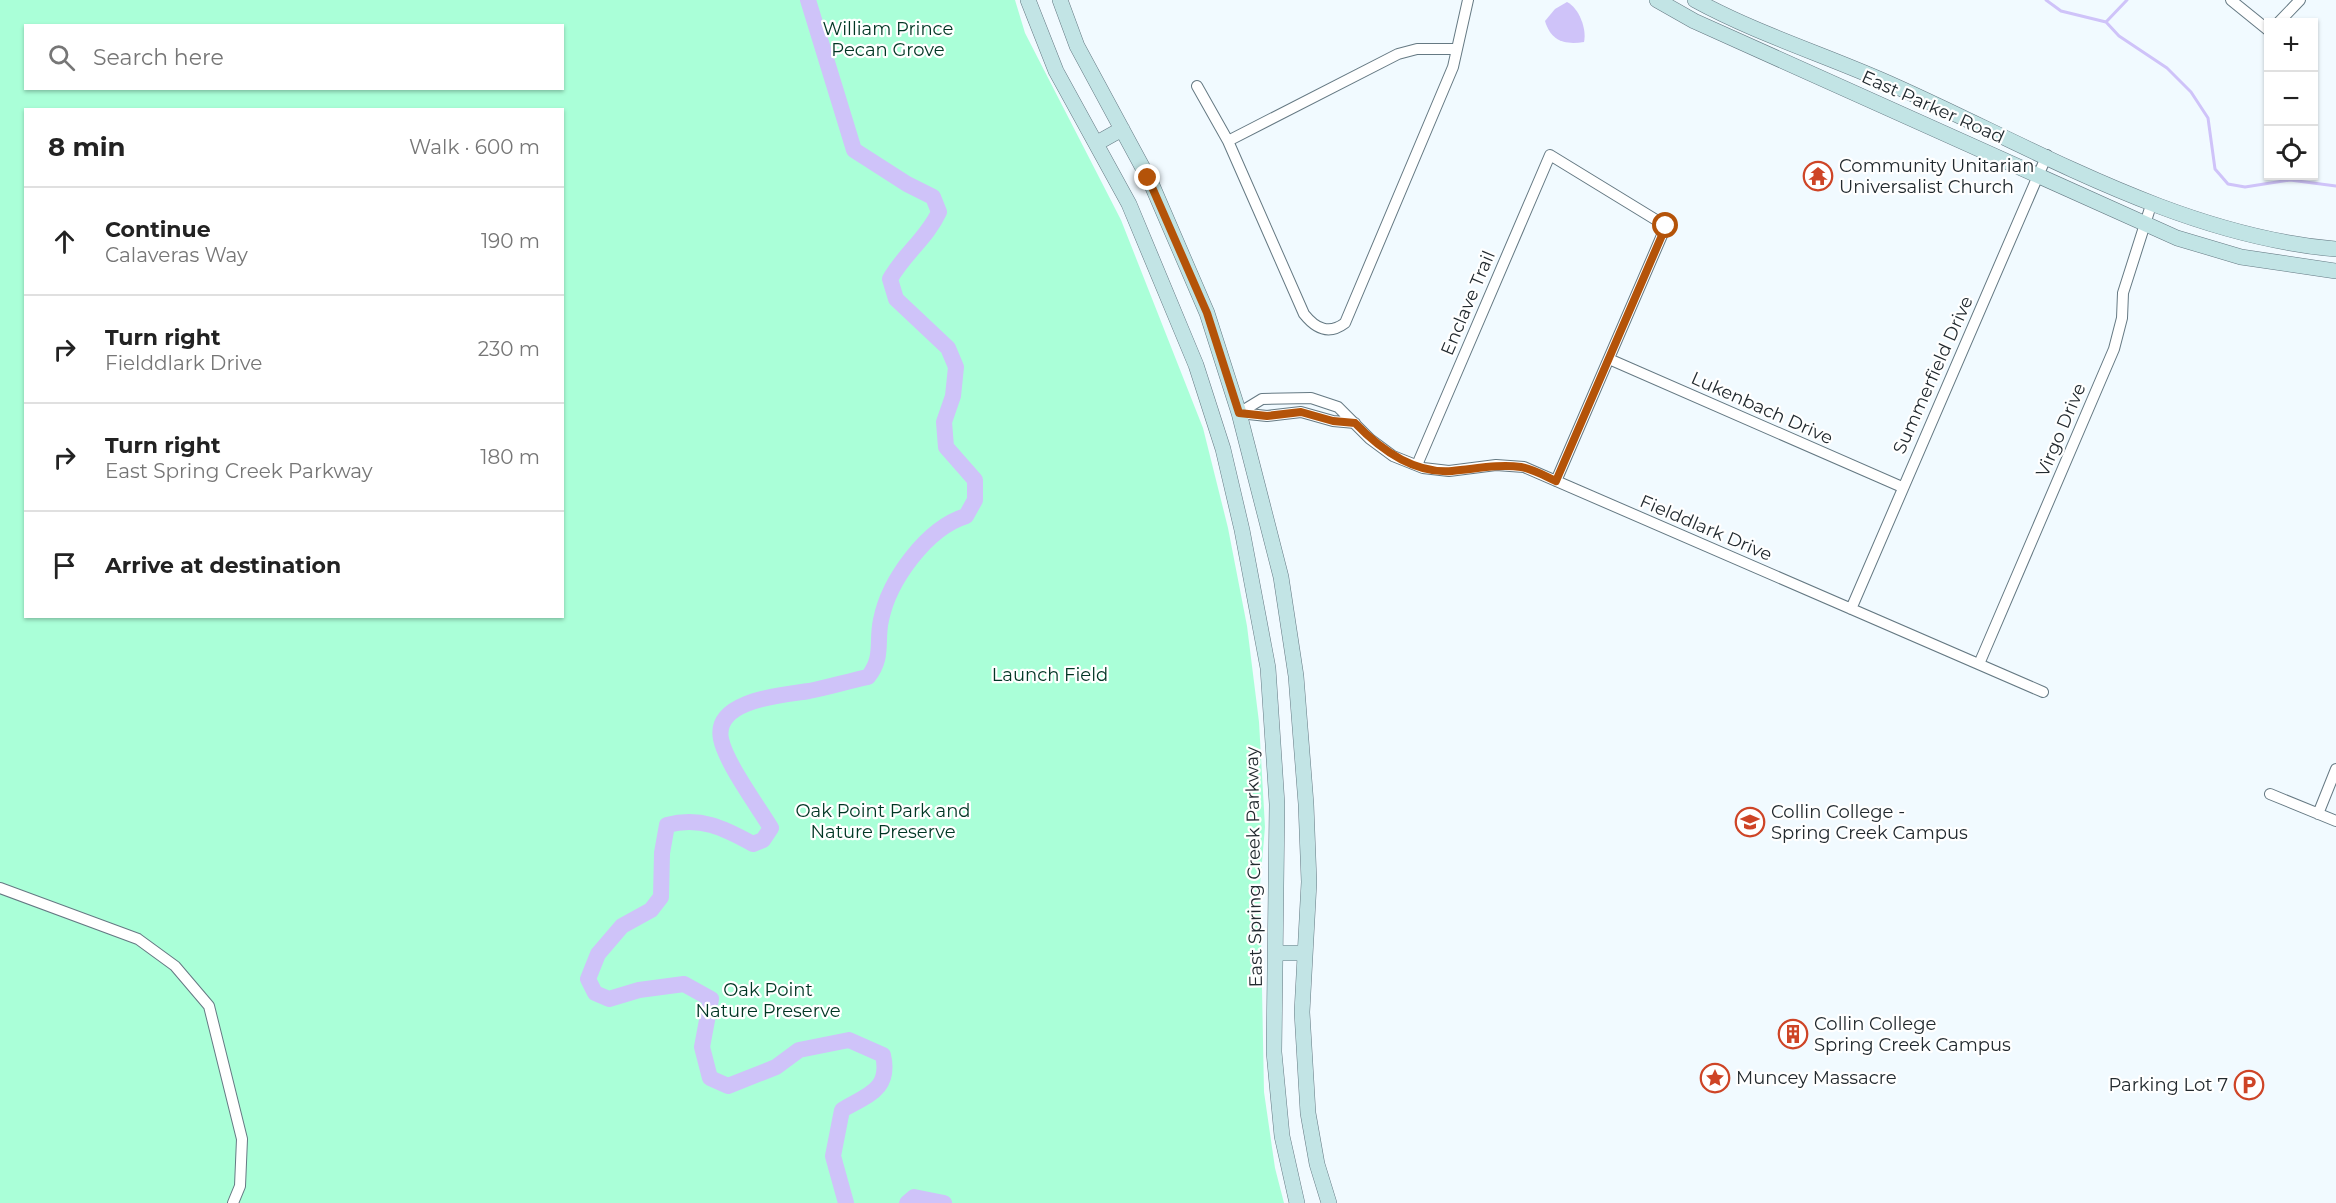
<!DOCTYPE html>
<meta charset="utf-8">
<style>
body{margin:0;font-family:Montserrat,sans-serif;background:#f6f6f6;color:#222}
.controls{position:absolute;right:18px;top:18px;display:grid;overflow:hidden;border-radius:0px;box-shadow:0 2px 4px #0004}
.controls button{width:54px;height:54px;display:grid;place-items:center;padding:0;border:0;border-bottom:2px solid #e0e0e0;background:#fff;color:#222;font:30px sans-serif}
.stop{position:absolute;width:18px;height:18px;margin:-14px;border:4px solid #b45309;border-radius:50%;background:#fff}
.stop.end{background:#b45309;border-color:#fff;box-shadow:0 2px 6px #0008}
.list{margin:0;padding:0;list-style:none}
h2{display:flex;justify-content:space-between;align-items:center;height:78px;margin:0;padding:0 24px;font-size:26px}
h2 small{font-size:20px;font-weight:400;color:#767676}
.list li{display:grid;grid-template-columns:39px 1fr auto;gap:18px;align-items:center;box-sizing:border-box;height:108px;padding:0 24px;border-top:2px solid #e0e0e0}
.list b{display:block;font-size:22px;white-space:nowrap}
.list p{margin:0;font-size:20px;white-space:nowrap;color:#767676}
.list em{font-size:20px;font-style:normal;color:#767676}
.icon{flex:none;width:33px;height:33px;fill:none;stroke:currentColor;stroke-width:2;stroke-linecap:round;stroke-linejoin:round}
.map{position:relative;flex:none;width:2336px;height:1203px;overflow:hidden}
.search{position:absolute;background:#fff;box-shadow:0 2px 4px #0004;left:24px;top:24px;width:540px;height:66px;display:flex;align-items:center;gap:15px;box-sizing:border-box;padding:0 21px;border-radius:0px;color:#767676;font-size:22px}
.panel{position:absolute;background:#fff;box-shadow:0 2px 4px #0004;left:24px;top:108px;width:540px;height:510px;border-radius:0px}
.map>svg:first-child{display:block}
.green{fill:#aaffd8;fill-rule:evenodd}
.water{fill:#cfc3f9}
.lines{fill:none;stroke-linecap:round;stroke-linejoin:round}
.stream{stroke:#cfc3f9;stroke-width:3}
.river{stroke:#cfc3f9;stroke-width:16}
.minor-casing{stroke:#657983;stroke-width:12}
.secondary-casing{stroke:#657983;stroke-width:16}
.minor{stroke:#fff;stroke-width:10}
.secondary{stroke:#c2e4e5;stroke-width:15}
.route{stroke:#b45309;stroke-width:8}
.labels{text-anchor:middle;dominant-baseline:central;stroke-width:4.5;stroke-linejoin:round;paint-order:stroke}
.park-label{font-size:18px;fill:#003624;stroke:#fff}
.street-label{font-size:18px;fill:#222a2f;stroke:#fff}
.poi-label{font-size:18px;fill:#222a2f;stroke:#fff;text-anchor:start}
</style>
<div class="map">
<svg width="2336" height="1203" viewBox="0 0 2336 1203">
<rect width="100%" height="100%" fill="#f1faff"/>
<path class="green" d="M0,0h1015l10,33 96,187 82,208 25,100 19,98 12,96 6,105 -5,58 4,207 11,76 9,35h-1284zM26,26h536v62h-536zM26,110h536v506h-536z"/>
<path class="water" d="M1567,2c12,6 20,27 17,40 -20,3 -33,-1 -39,-21l10,-12z"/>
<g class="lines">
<path class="stream" d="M2046,0l15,11 45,11 13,14 48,32 24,24 17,26 7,51 13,15 17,3 45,-7 46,6
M2106,22l21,-22"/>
<path class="river" d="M808,0l46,150 53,34 26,13 6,15c-12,26 -35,42 -49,67l6,20 52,49 8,19 -3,29 -9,26 2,25 29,33v20l-9,16c-39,12 -77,64 -85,104 -5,22 3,37 -13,57 -19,4 -39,10 -59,14 -24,4 -96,8 -88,48 5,24 36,66 50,89l-8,12 -10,4c-29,-16 -53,-28 -86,-19l-5,28 -1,44 -10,13 -29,16 -24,28 -10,25 7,14 14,6 30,-9 45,-6 27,15 -9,48 8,31 18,8 48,-19 23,-17 50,-10 34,15c8,35 -16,40 -41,55l-9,46 13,47
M907,1203l7,-6 30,6"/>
<g class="minor-casing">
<path id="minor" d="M2231,0l37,30
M2279,22l21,-22
M1197,86l31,55 76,173c12,15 25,21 41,9l108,-256 15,-67
M1228,141l170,-87 19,-5h39
M1609,359l293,128
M1239,413l23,-14 49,-1 27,9 32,32 23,17 30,12 26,3 47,-6 28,2 519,225
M1239,413l28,3 34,-4 32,9 22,2
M1417,465l133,-310 116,71 -110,255
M1851,609l196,-454
M1979,664l135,-315 8,-31 1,-25 29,-91
M2270,794l66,27
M2318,814l18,-45
M0,888l138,51 37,27 34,40 33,133 -2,47 -7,17"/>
</g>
<g class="secondary-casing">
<path id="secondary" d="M1028,0l28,71 73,133 67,161 27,84 19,81 26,138 9,136 -3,248 8,84 15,67
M1060,0l17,46 74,137 56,130 32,100 42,164 15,99 10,128 3,78 -7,130 6,101 9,51 12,39
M1657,0l37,21 483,217 64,19 95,14
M1695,0c64,35 134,56 200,86 141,63 285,150 441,163
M1097,143l25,-14
M1276,953h29"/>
</g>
<use href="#minor" class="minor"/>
<use href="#secondary" class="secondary"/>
</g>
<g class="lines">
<path class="route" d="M1148,178l59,135 32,100 28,3 34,-4 32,9 22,2c25,26 59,51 97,48 24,-2 45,-7 69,-4 12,2 24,9 35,14l110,-255"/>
</g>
<defs>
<g id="temple-ring" transform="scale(1.5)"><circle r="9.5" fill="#fff" stroke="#ce4426" stroke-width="1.5"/><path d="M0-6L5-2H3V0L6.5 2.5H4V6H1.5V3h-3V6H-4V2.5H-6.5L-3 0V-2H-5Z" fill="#ce4426"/></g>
<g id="university-ring" transform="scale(1.5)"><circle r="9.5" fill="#fff" stroke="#ce4426" stroke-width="1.5"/><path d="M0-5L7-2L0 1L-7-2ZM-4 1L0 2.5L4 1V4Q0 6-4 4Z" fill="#ce4426"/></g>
<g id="building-ring" transform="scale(1.5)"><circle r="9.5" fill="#fff" stroke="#ce4426" stroke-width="1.5"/><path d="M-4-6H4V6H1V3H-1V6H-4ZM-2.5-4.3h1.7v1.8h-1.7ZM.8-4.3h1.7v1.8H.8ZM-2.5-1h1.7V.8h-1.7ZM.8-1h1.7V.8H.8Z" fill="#ce4426"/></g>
<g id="sight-ring" transform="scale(1.5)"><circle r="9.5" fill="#fff" stroke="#ce4426" stroke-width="1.5"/><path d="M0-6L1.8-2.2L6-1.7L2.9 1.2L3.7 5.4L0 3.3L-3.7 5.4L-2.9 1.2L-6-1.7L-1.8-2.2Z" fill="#ce4426"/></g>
<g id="parking-ring" transform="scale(1.5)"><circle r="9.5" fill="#fff" stroke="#ce4426" stroke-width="1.5"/><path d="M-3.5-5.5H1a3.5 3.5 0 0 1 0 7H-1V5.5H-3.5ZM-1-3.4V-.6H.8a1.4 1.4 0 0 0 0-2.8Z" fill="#ce4426"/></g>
</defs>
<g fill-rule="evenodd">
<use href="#temple-ring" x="1818" y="176"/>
<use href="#university-ring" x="1750" y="822"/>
<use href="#building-ring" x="1793" y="1034"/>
<use href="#sight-ring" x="1715" y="1078"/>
<use href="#parking-ring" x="2249" y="1085"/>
</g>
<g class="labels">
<g class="park-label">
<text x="888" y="29">William Prince<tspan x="888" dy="21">Pecan Grove</tspan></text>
<text x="1050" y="675">Launch Field</text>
<text x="883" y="811">Oak Point Park and<tspan x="883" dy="21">Nature Preserve</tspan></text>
<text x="768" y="990">Oak Point<tspan x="768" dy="21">Nature Preserve</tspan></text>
</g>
<g class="street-label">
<text transform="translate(1933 107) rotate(24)">East Parker Road</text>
<text transform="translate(1468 303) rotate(-67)">Enclave Trail</text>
<text transform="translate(1933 375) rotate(-66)">Summerfield Drive</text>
<text transform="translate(1762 408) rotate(24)">Lukenbach Drive</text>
<text transform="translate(2061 430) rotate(-67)">Virgo Drive</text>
<text transform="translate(1706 528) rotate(23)">Fielddlark Drive</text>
<text transform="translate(1254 867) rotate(-91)">East Spring Creek Parkway</text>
</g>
<g class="poi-label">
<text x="1839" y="166">Community Unitarian<tspan x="1839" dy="21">Universalist Church</tspan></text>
<text x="1771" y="812">Collin College -<tspan x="1771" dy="21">Spring Creek Campus</tspan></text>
<text x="1814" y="1024">Collin College<tspan x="1814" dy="21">Spring Creek Campus</tspan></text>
<text x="1736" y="1078">Muncey Massacre</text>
<text x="2228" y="1085" text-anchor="end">Parking Lot 7</text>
</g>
</g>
</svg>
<div class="controls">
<button>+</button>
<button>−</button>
<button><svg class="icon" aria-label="locate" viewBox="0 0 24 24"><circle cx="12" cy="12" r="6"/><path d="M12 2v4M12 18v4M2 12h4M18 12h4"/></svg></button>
</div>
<div class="stop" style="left:1666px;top:226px"></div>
<div class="stop end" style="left:1148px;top:178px"></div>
<div class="search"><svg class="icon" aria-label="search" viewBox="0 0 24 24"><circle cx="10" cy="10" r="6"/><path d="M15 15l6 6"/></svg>Search here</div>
<section class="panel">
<h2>8 min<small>Walk · 600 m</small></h2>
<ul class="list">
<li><svg class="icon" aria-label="ahead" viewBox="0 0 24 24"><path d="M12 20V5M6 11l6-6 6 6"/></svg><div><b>Continue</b><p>Calaveras Way</p></div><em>190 m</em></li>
<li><svg class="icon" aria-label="right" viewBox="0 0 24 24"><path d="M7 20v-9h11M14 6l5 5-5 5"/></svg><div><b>Turn right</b><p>Fielddlark Drive</p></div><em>230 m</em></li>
<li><svg class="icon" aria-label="right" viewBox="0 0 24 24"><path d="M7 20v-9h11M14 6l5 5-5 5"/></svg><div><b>Turn right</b><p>East Spring Creek Parkway</p></div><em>180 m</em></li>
<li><svg class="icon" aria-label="arrive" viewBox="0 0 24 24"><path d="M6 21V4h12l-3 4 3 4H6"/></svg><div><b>Arrive at destination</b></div></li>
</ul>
</section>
</div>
